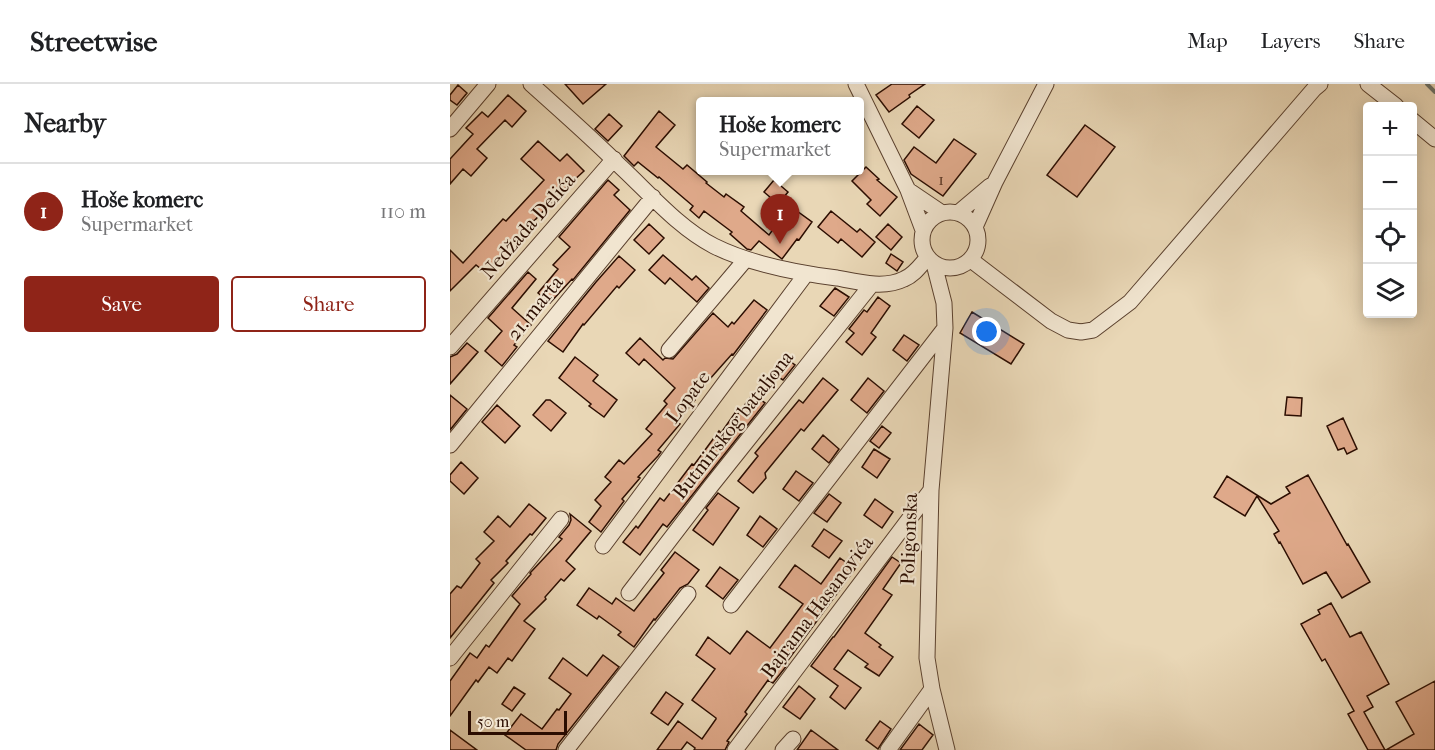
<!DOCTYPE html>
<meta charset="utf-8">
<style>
body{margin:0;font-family:"IM FELL French Canon",serif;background:#f2f2f2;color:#202124}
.controls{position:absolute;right:18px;top:18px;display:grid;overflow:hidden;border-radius:6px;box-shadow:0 3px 15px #0003}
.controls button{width:54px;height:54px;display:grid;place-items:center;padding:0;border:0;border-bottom:2px solid #e0e0e0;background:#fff;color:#202124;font:30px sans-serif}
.scale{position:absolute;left:18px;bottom:15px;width:99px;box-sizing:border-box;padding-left:6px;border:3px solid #2b0d01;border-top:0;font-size:16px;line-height:21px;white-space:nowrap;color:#2b0d01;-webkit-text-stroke:4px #f1e5d0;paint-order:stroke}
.you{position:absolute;left:537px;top:248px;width:21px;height:21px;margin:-15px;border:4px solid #fff;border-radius:50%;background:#1a73e8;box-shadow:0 0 0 9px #1a73e833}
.badge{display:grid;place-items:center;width:39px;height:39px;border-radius:50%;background:#8f2418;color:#fff;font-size:20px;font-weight:700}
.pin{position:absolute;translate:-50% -50px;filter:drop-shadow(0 2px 3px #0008)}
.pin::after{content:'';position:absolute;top:32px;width:21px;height:18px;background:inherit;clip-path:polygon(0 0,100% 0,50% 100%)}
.popup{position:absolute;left:246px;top:13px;width:168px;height:78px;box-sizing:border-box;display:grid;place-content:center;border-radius:6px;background:#fff;filter:drop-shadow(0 2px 4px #0005);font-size:20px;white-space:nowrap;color:#757577}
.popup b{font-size:22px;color:#202124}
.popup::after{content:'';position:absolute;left:50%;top:100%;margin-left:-12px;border:12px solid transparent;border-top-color:#fff}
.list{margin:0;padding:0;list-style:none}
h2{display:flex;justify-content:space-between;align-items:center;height:78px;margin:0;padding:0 24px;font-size:26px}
h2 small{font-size:20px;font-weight:400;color:#757577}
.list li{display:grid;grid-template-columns:39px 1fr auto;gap:18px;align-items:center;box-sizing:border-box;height:96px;padding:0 24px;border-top:2px solid #e0e0e0}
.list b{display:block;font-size:22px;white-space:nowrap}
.list p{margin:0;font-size:20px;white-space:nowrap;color:#757577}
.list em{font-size:20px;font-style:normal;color:#757577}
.actions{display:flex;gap:12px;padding:18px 24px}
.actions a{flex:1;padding:14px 0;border:2px solid #8f2418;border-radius:6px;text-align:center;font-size:21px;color:#8f2418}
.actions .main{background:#8f2418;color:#fff}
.icon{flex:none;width:33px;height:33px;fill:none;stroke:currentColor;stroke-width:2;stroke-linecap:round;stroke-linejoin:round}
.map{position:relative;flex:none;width:985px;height:666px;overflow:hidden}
header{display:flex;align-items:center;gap:36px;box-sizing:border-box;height:84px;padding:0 30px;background:#fff;border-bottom:2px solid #e0e0e0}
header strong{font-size:28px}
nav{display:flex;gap:33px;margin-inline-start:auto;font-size:21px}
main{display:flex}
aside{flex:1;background:#fff}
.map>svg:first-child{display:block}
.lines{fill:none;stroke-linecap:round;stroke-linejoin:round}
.stream{stroke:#6c746c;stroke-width:4}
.building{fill:#dfa98a;stroke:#2b0d01;stroke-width:1.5}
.minor-casing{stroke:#5a402e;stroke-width:17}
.minor{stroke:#f1e5d0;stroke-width:15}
.labels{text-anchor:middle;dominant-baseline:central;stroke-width:4.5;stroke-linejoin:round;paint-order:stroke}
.number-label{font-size:16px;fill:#583423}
.street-label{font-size:20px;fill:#2b0d01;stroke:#f1e5d0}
</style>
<header>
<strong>Streetwise</strong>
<nav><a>Map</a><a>Layers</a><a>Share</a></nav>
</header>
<main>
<aside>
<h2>Nearby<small></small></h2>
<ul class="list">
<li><span class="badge">1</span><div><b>Hoše komerc</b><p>Supermarket</p></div><em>110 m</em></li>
</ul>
<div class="actions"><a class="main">Save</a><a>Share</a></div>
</aside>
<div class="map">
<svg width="985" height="666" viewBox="0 0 985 666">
<rect width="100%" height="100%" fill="#e9d7b6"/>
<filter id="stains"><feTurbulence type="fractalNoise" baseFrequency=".00333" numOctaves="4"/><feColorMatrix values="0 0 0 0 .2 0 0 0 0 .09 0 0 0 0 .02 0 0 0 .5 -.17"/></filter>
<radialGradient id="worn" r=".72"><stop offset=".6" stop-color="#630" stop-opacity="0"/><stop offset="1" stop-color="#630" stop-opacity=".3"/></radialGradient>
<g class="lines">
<path class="stream" d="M977,0l8,8"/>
</g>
<path class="building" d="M115,0h41l-23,20z
M442,0h33l-16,11 1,2 -21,15 -13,-17z
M8,1l9,8 -10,12 -7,-5v-5z
M58,11l18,16 -14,16 -7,-7 -28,29 10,9 -16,18 -8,-7 -13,15v-25l23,-25 -7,-6 16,-16 6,5z
M467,22l17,14 -15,18 -17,-14z
M209,27l16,14 -19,22 27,22 4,-4 20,17 -1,1 18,14 2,-3 18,13 -3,4 28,24 21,-29 22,16 -13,18 -2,-1 -15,20 -23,-18 -8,9 -4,-1 -17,-15 2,-2 -28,-21 -5,7 -9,-8 3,-4 -34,-29 -1,1 -20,-16 -4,4 -10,-10z
M159,30l13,12 -14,15 -13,-12z
M635,41l30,22 -38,50 -30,-22z
M504,55l22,15 -33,42 -32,-22 -7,-14 10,-13 22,16z
M88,57l22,20 7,-7 17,17 -24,22 -26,28 -2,-1 -46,53 -10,-8 -26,26v-41l13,13 40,-44 3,2 38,-41 -23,-21z
M416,83l13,12 -2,1 20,17 -17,19 -13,-12 4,-4 -19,-19z
M158,96l11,10 -5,5 16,15 -57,70 -1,-1 -22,24 -12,-10 20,-24 -5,-4 17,-18 -11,-10z
M324,96l14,12 -10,12 -14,-12z
M381,127l26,21 3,-3 15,13 -13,15 -21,-18 -3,4 -20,-16z
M199,140l15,14 -15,16 -15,-14z
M438,140l14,13 -11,13 -15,-13z
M441,170l12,8 -6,9 -11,-8z
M213,171l29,25 4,-4 13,12 -12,14 -27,-24 -5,6 -16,-14z
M169,172l16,14 -16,18 -2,-2 -33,39 -1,-1 -20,28 -15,-11 48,-59z
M78,188l8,7 -24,29 19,17 -17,20 3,2 -15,19 -17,-15 17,-20 -14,-13z
M385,204l14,9 -15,19 -14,-10z
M428,213l12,9 -19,27 5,4 -14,18 -16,-13 8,-9 -5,-4 15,-19 3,2z
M304,216l13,10 -34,45 -1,-1 -39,44 2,2 -18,22 3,2 -22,26 3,2 -3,4 -20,21 2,1 -18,21 2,2 -23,31 -12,-10 12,-16 -6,-6 16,-18 -6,-5 14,-17 5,4 28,-30 -6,-5 21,-25 -3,-3 11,-13 -31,-29 -5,6 -13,-12 14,-15 23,22 2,-2 8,1 40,-46 15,14 4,-5 2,2z
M522,228l52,32 -13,20 -51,-31z
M454,251l15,10 -12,16 -14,-11z
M17,259l11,9 -28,32v-27l7,-3z
M125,273l23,18 -5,6 24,19 -13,17 -15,-11 2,-2 -32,-26z
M334,273l11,8 -12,15 -11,-7z
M373,294l15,12 -34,41 -3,-2 -36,44 1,5 -13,15 -15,-12 20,-25 -3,-3 44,-53 4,3z
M418,294l16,13 -17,22 -16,-13z
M303,310l12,9 -98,124 -4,-3 -23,31 -17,-13 13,-16 2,2 22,-30 4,3 28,-37 2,1 25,-34 2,2 14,-20 2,2z
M0,311l17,14 -17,21z
M837,313l15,1 -1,18 -16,-1z
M96,316h4l16,13 -15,18 -18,-16z
M47,321l23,21 -15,17 -23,-21z
M893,334l14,31 -10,5 -3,-6 -6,2 -11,-24z
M432,342l9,7 -12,15 -9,-7z
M373,351l16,14 -10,14 -17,-14z
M424,365l16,10 -13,19 -15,-11z
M11,378l17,16 -14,16 -14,-13v-6z
M346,387l17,12 -14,18 -16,-12z
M858,391l39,70 1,-1 22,38 -28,16 -16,-26 -23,12 -23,-42 -1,1 -5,-9 5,-3 -22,-35 -12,20 -31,-19 13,-21 44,28 19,-11 -4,-6z
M268,409l21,15 -26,37 -20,-15 15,-20 -2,-2z
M379,410l12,9 -14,19 -13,-9z
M425,415l18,13 -11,16 -18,-13z
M79,420l17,14 -14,17 -2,-1 -24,27 2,2 -17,17 3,3 -44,55v-44l7,-8 4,2 19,-25 -4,-4 18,-18 -10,-9 14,-16 12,11z
M120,430l21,17 -25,30 9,8 -11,12 -3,-2 -16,18 1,2 -22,22 11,8 -23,32 -4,-3 -11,15 -8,-6 -11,15 -2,-2 -26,36v-35l20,-28 7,5 9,-13 3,2 31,-43 -8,-8 19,-22 -1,-1 32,-34 -3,-2 10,-12 2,-5z
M310,432l17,13 -14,18 -16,-12z
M374,445l18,12 -13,17 -17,-12z
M225,468l24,18 -11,14 -8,4 -25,32 -1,-1 -20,28 -16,-12 3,-3 -22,-16 -2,3 -20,-14 12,-17 23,16 4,-6 18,13 30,-38 -3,-3z
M442,473l9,6 -18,26 9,6 -27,38 16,12 -2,2 14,10 -14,19 -14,-9 3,-3 -20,-14 -14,19 27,19 -16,21 -15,-12 8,-11 -27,-20 22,-29h1z
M390,474l15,11 -69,94 2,1 -15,19 -5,-3 -23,32 2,2 -20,27 2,1 -4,8h-31l1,-2 -8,-6 -6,8h-24l21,-29 24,18 14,-20v-1l-24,-18 23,-31 -19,-14 12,-18 22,17 17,-23 23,17 33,-44 -24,-17 16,-22 26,19z
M270,483l18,13 -15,19 -17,-13z
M881,519l19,34 11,-5 28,52 -22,12 6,11 -9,5 21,38h-17l-20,-36 6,-3 -29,-52 -3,2 -21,-37 19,-10 -2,-4z
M153,571l16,12 -61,77 -2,6h-30l-21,-15 16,-21 21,15 15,-20 2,1 12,-16 -22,-16 14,-20 24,18z
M985,597v69h-49l28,-16 -18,-32z
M349,602l16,13 -15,20 -17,-12z
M64,603l11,7 -13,17 -10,-7z
M216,608l17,12 -15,21 -17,-12z
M430,637l11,8 -13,20 -12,-9z
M469,640l14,11 -11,15h-22z
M0,646l27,20h-27z
M361,646l27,20h-41z"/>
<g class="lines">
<g class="minor-casing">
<path id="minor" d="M81,0c30,27 61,54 90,83 29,27 58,61 93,79 36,18 84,27 123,32 21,4 47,11 67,1 10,-4 16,-13 23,-21
M406,0l52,106 15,40
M918,0l28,22
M962,36l23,19
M0,45l38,-45
M458,106l34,23
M472 156a28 28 0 1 1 56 0a28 28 0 1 1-56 0Z
M508,129l32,-27
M525,143l20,-45 51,-98
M521,176l80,61 17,9 13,2 12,-2 37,-28 184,-213 6,-5
M484,180l10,39 1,25 -14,162 -4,168 5,31 15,61
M0,263l164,-188
M219,266l77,-91
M0,361l203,-248
M153,462l203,-272
M179,509l82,-107 161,-202
M281,521l214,-277
M0,574l111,-139
M116,666l122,-156
M285,666l196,-260
M333,666l10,-11
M438,666l44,-61"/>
</g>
<use href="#minor" class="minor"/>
</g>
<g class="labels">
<g class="number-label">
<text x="491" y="95">1</text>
</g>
<g class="street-label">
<text transform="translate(78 142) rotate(-49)">Nedžada Delića</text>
<text transform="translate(85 224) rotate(-51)">21. marta</text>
<text transform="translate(238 313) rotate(-53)">Lopate</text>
<text transform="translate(283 341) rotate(-52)">Butmirskog bataljona</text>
<text transform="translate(459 455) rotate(-88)">Poligonska</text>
<text transform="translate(367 523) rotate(-53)">Bajrama Hasanovića</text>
</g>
</g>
<rect width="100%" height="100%" filter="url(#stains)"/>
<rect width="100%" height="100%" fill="url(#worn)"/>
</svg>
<div class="controls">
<button>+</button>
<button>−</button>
<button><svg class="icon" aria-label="locate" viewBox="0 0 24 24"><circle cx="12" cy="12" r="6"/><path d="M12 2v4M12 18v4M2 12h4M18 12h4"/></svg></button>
<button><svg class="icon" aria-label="layers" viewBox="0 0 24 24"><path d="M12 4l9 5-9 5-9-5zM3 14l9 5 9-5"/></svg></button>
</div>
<div class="scale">50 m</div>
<div class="you"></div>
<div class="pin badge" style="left:330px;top:160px">1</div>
<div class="popup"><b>Hoše komerc</b>Supermarket</div>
</div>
</main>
